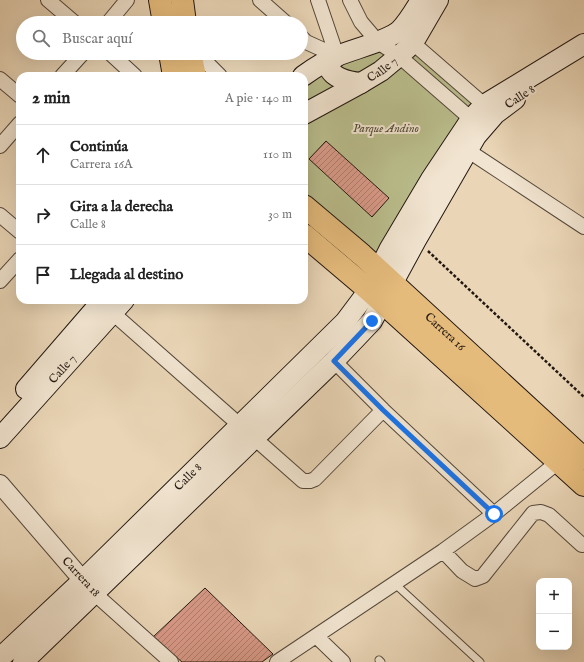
<!DOCTYPE html>
<html lang="es">
<meta charset="utf-8">
<style>
body{margin:0;font-family:"IM FELL English",serif;background:#f6f6f6;color:#222}
.controls{position:absolute;right:12px;bottom:12px;display:grid;overflow:hidden;border-radius:8px;box-shadow:0 4px 16px #0002}
.controls button{width:36px;height:36px;display:grid;place-items:center;padding:0;border:0;border-bottom:1px solid #e0e0e0;background:#fff;color:#222;font:20px sans-serif}
.stop{position:absolute;width:12px;height:12px;margin:-9px;border:3px solid #1a73e8;border-radius:50%;background:#fff}
.stop.end{background:#1a73e8;border-color:#fff;box-shadow:0 1px 4px #0008}
.list{margin:0;padding:0;list-style:none}
h2{display:flex;justify-content:space-between;align-items:center;height:52px;margin:0;padding:0 16px;font-size:17px}
h2 small{font-size:13px;font-weight:400;color:#767676}
.list li{display:grid;grid-template-columns:26px 1fr auto;gap:12px;align-items:center;box-sizing:border-box;height:60px;padding:0 16px;border-top:1px solid #e0e0e0}
.list b{display:block;font-size:15px;white-space:nowrap}
.list p{margin:0;font-size:13px;white-space:nowrap;color:#767676}
.list em{font-size:13px;font-style:normal;color:#767676}
.icon{flex:none;width:22px;height:22px;fill:none;stroke:currentColor;stroke-width:2;stroke-linecap:round;stroke-linejoin:round}
.map{position:relative;flex:none;width:584px;height:662px;overflow:hidden}
.search{position:absolute;background:#fff;box-shadow:0 4px 16px #0002;left:16px;top:16px;width:292px;height:44px;display:flex;align-items:center;gap:10px;box-sizing:border-box;padding:0 14px;border-radius:22px;color:#767676;font-size:15px}
.panel{position:absolute;background:#fff;box-shadow:0 4px 16px #0002;left:16px;top:72px;width:292px;height:232px;border-radius:12px}
.map>svg:first-child{display:block}
.park{fill:#babd8c;stroke:#6e6a4e}
.building{fill:url(#building-hatch);stroke:#221711}
.lines{fill:none;stroke-linecap:round;stroke-linejoin:round}
.service-casing{stroke:#54473a;stroke-width:9}
.minor-casing{stroke:#54473a;stroke-width:16}
.tertiary-casing{stroke:#54473a;stroke-width:20}
.secondary-casing{stroke:#221711;stroke-width:22}
.primary-casing{stroke:#221711;stroke-width:24}
.path{stroke:#221711;stroke-width:2.5;stroke-dasharray:3 2;stroke-linecap:butt}
.service{stroke:#f1e4d0;stroke-width:7}
.minor{stroke:#f1e4d0;stroke-width:14}
.tertiary{stroke:#f1e4d0;stroke-width:18}
.secondary{stroke:#f1e4d0;stroke-width:20}
.primary{stroke:#e5bb7c;stroke-width:22}
.route{stroke:#1a73e8;stroke-width:5}
.labels{text-anchor:middle;dominant-baseline:central;stroke-width:4;stroke-linejoin:round;paint-order:stroke}
.street-label{font-size:12px;fill:#221711;stroke:#f1e4d0}
.park-label{font-size:12px;font-style:italic;fill:#504936;stroke:#f1e4d0}
</style>
<div class="map">
<svg width="584" height="662" viewBox="0 0 584 662">
<defs>
<pattern id="building-hatch" width="6" height="6" patternUnits="userSpaceOnUse"><rect width="6" height="6" fill="#d99a88"/><path d="M-1 1l2-2M0 6l6-6M5 7l2-2" fill="none" stroke="#b07d6e"/></pattern>
</defs>
<rect width="100%" height="100%" fill="#ead6b7"/>
<filter id="stains"><feTurbulence type="fractalNoise" baseFrequency=".005" numOctaves="4"/><feColorMatrix values="0 0 0 0 .2 0 0 0 0 .09 0 0 0 0 .02 0 0 0 .5 -.17"/></filter>
<radialGradient id="worn" r=".72"><stop offset=".6" stop-color="#630" stop-opacity="0"/><stop offset="1" stop-color="#630" stop-opacity=".3"/></radialGradient>
<path class="park" d="M399,31l96,83 -102,170 -89,-78v-130z"/>
<path class="building" d="M326,141l63,57 -17,19 -63,-58z
M205,588l68,66 -11,8h-80l-29,-25z"/>
<g class="lines">
<g class="service-casing">
<path id="service" d="M394,583l86,79
M379,660l2,2"/>
</g>
<g class="minor-casing">
<path id="minor" d="M48,0l27,23
M260,0l26,23
M318,0l19,56
M350,0l11,22 17,20 21,14 78,68
M108,23l19,-23
M301,37l5,5 31,14
M406,37l84,73
M110,53l25,23
M197,53l23,23
M62,76l21,-23
M0,79l20,17
M0,146l20,-23
M461,146l123,81
M0,215l20,17
M0,281l20,-22
M107,308l196,173h7l5,-2 68,-69
M334,361l49,49 111,104
M443,551l19,20 13,8 8,-3 50,-63 8,-1 8,3 33,30
M94,593l77,69
M316,636l27,26
M277,662l166,-111 51,-37 64,-52 7,-3"/>
</g>
<g class="tertiary-casing">
<path id="tertiary" d="M0,484l92,107"/>
</g>
<g class="secondary-casing">
<g id="secondary">
<path d="M337,56l-8,6c-2,16 21,20 32,21"/>
<path d="M303,76c11,-8 22,-15 34,-20 16,-7 51,-15 63,-26 8,-8 15,-20 21,-30"/>
<path id="s1" d="M304,114l57,-31 20,-12 18,-15 14,-13 25,-43"/>
<path d="M26,389l77,-89"/>
<path id="s2" d="M0,438l124,-138"/>
<path id="s3" d="M0,658l82,-77 263,-259 24,-32 21,-42 41,-69 40,-60 13,-14 100,-61"/>
<path d="M23,662l311,-301 38,-40 44,-81 60,-104 19,-22 20,-15"/>
</g>
</g>
<g class="primary-casing">
<g id="primary">
<path d="M160,0l4,23"/>
<path d="M182,0l3,23"/>
<path d="M170,53l4,23"/>
<path d="M190,53l5,23"/>
<path id="s4" d="M304,206l58,49 222,204"/>
<path d="M304,235l65,55 215,195"/>
</g>
</g>
<path class="path" d="M428,251l156,146"/>
<use href="#service" class="service"/>
<use href="#minor" class="minor"/>
<use href="#tertiary" class="tertiary"/>
<use href="#secondary" class="secondary"/>
<use href="#primary" class="primary"/>
</g>
<g class="lines">
<path class="route" d="M372,321l-38,40 49,49 111,104"/>
</g>
<g class="labels">
<g class="street-label">
<text stroke="none"><textPath href="#s1" startOffset="90">Calle 7</textPath></text>
<text transform="translate(520 97) rotate(-33)">Calle 8</text>
<text stroke="none"><textPath href="#s4" startOffset="189">Carrera 16</textPath></text>
<text stroke="none"><textPath href="#s2" startOffset="93">Calle 7</textPath></text>
<text stroke="none"><textPath href="#s3" startOffset="261">Calle 8</textPath></text>
<text transform="translate(81 577) rotate(47)">Carrera 18</text>
</g>
<g class="park-label">
<text x="386" y="128">Parque Andino</text>
</g>
</g>
<rect width="100%" height="100%" filter="url(#stains)"/>
<rect width="100%" height="100%" fill="url(#worn)"/>
</svg>
<div class="controls">
<button>+</button>
<button>−</button>
</div>
<div class="stop" style="left:494px;top:514px"></div>
<div class="stop end" style="left:372px;top:321px"></div>
<div class="search"><svg class="icon" aria-label="search" viewBox="0 0 24 24"><circle cx="10" cy="10" r="6"/><path d="M15 15l6 6"/></svg>Buscar aquí</div>
<section class="panel">
<h2>2 min<small>A pie · 140 m</small></h2>
<ul class="list">
<li><svg class="icon" aria-label="ahead" viewBox="0 0 24 24"><path d="M12 20V5M6 11l6-6 6 6"/></svg><div><b>Continúa</b><p>Carrera 16A</p></div><em>110 m</em></li>
<li><svg class="icon" aria-label="right" viewBox="0 0 24 24"><path d="M7 20v-9h11M14 6l5 5-5 5"/></svg><div><b>Gira a la derecha</b><p>Calle 8</p></div><em>30 m</em></li>
<li><svg class="icon" aria-label="arrive" viewBox="0 0 24 24"><path d="M6 21V4h12l-3 4 3 4H6"/></svg><div><b>Llegada al destino</b></div></li>
</ul>
</section>
</div>
